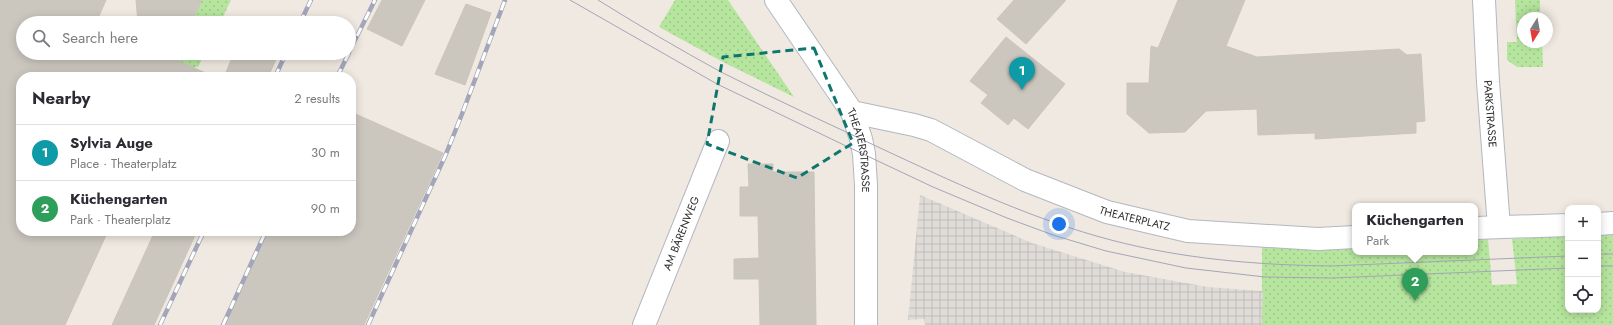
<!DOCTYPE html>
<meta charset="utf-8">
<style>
body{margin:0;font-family:Jost,sans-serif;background:#f7f7f7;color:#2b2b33}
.controls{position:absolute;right:12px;bottom:12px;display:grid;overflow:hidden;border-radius:8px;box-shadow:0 2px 10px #0003}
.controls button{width:36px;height:36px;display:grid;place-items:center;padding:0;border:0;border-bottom:1px solid #e1e1e2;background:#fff;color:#2b2b33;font:20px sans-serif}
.compass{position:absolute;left:1517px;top:12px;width:36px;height:36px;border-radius:50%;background:#fff;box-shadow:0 2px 10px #0003;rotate:191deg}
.you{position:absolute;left:1059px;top:224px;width:14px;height:14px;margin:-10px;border:3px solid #fff;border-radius:50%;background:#1a73e8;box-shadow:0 0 0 6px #1a73e833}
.badge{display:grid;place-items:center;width:26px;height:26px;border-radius:50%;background:#0b8043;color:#fff;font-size:13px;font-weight:700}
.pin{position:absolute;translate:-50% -33px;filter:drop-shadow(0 1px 2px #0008)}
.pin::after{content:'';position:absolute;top:21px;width:14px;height:12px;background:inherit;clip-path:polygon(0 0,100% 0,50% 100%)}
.popup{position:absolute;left:1352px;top:203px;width:126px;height:52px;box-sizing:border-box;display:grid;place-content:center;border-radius:8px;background:#fff;filter:drop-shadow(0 1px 3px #0005);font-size:13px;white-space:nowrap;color:#7c7c81}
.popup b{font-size:15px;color:#2b2b33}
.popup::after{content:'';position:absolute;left:50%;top:100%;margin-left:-8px;border:8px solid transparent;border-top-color:#fff}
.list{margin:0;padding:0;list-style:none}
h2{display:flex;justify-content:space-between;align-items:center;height:52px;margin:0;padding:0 16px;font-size:17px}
h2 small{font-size:13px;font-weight:400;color:#7c7c81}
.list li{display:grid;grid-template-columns:26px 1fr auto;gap:12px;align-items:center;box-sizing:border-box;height:56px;padding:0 16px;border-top:1px solid #e1e1e2}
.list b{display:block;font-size:15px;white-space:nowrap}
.list p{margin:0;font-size:13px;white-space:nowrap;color:#7c7c81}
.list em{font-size:13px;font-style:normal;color:#7c7c81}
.icon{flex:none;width:22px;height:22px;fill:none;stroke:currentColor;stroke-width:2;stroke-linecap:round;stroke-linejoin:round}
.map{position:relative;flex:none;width:1613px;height:325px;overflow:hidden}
.search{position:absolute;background:#fff;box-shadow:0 2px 10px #0003;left:16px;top:16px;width:340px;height:44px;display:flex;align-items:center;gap:10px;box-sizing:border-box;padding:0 14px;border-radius:22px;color:#7c7c81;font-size:15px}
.panel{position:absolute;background:#fff;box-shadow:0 2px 10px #0003;left:16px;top:72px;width:340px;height:164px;border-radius:16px}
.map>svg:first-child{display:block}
.grass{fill:url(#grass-dots)}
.plaza{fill:url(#plaza-grid)}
.building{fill:#cbc7bf;stroke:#cbc5ba}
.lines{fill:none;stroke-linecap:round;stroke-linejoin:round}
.minor-casing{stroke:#b4b7c1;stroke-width:24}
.secondary-casing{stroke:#b4b7c1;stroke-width:24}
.minor{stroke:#fff;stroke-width:22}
.secondary{stroke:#fff;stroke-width:22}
.tram{stroke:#a3a6b8;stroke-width:1}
.rail-casing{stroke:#a3a6b8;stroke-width:4.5}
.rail{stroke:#fff;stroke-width:3;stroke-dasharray:9;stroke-linecap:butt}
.marked{fill:none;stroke:#0f766e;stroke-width:3;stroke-dasharray:8 5;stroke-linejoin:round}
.labels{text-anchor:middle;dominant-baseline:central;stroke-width:3.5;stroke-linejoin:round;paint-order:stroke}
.street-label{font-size:11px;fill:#2e2e2e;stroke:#fff}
</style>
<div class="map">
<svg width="1613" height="325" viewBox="0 0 1613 325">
<defs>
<pattern id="grass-dots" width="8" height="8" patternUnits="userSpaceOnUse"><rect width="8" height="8" fill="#b6e59e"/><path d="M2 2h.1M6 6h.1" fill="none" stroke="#9dc588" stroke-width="1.8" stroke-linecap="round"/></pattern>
<pattern id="plaza-grid" width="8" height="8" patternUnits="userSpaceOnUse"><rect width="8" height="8" fill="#dfdcd8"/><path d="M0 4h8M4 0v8" fill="none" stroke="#c0bdba"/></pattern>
</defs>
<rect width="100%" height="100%" fill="#efe9e1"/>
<path class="grass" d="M202,0h29l-11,23h-29z
M675,0h53l66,97 -71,-35 -64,-35z
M1515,0h25v18h-17v24h19l1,25h-26l-10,-7v-18h10z
M160,53h45l-7,14h-6z
M1613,234v91h-351v-78l93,-3v8h120v-12l13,-1 4,46 25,-1 -5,-45 56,-3v74h30v-75z"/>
<path class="plaza" d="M920,195l112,48 93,29 83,15 55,4 -1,34h-337l-1,-6 -16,1z"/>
<path class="building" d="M0,0h106l-10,23h-73v30h137l55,24h-194v154h87l-43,94h-65z
M136,0h66l-11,23h-53z
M382,0h43l-23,46 -35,-17z
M1014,0h52l-40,44 -29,-25z
M1178,0h67l-19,46 31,11 142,-8 8,6 14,-1 4,67 -9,1v11l-101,6v-6l-57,2 -1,-26 -51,2 -21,21 -36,1 -22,-19v-31h22l2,-37 7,2z
M466,4l25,9 -26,72 -30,-11z
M1006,37l59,47 -37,45 -14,-11 -6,7 -27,-22 7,-8 -18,-14z
M234,53h45l-11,24h-44z
M351,112l92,41 -79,172h-140l43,-94h84z
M748,164h25v8h41l2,153h-56l-1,-46h-25v-20l25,-1 -1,-42h-18v-29h9z
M155,231h42l-43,94h-42z"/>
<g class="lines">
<g class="minor-casing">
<g id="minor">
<path id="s1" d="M1484,0l4,82 11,145"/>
<path id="s2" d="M852,112l62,13 17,5 94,50 82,32 81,19 130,8 37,-2"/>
<path d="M1598,224l15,-1"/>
<path d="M1475,228l93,-3"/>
<path id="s3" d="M644,325l74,-184"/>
</g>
</g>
<g class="secondary-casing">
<g id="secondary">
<path id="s4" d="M776,0l76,112 9,27 3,15 2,31v140"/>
</g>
</g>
<use href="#minor" class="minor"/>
<use href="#secondary" class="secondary"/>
<path class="tram" d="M570,0l147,84 129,62 87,41 74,31 46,17 53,16 80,17 79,9 67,1 236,-10
M598,0c40,25 81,49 123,72 57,29 115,55 172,82 71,33 142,66 218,86 72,19 146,25 220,26l237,-10
M1598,254h15
M1598,266h15"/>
<g class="rail-casing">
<path id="rail" d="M300,23l11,-23
M349,52l26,-52
M275,77l11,-24
M337,77l12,-24
M160,325l44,-94
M223,325l43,-94
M368,325l78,-171 16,-40 43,-114"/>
</g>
<use href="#rail" class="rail"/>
</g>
<path class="marked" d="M814,48l39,95 -56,35 -90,-34 16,-87z"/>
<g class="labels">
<g class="street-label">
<text stroke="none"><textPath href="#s1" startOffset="114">PARKSTRASSE</textPath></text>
<text stroke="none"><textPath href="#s4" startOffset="175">THEATERSTRASSE</textPath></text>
<text stroke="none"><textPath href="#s2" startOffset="304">THEATERPLATZ</textPath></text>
<text stroke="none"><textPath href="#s3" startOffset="99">AM BÄRENWEG</textPath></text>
</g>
</g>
</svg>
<div class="controls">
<button>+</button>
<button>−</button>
<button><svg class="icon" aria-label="locate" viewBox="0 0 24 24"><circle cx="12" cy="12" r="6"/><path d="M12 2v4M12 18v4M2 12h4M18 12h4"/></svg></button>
</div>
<svg class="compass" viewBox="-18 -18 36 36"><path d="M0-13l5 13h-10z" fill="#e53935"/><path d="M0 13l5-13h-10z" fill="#7c7c81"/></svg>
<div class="you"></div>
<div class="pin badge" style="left:1022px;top:90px;background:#0f9aa8">1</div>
<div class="pin badge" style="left:1415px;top:301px;background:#2e9e5b">2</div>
<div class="popup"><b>Küchengarten</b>Park</div>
<div class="search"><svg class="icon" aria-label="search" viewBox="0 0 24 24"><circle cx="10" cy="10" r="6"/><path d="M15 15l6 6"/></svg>Search here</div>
<section class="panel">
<h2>Nearby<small>2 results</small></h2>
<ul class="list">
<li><span class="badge" style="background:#0f9aa8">1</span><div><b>Sylvia Auge</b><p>Place · Theaterplatz</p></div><em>30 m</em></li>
<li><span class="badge" style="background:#2e9e5b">2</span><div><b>Küchengarten</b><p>Park · Theaterplatz</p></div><em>90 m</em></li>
</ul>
</section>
</div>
